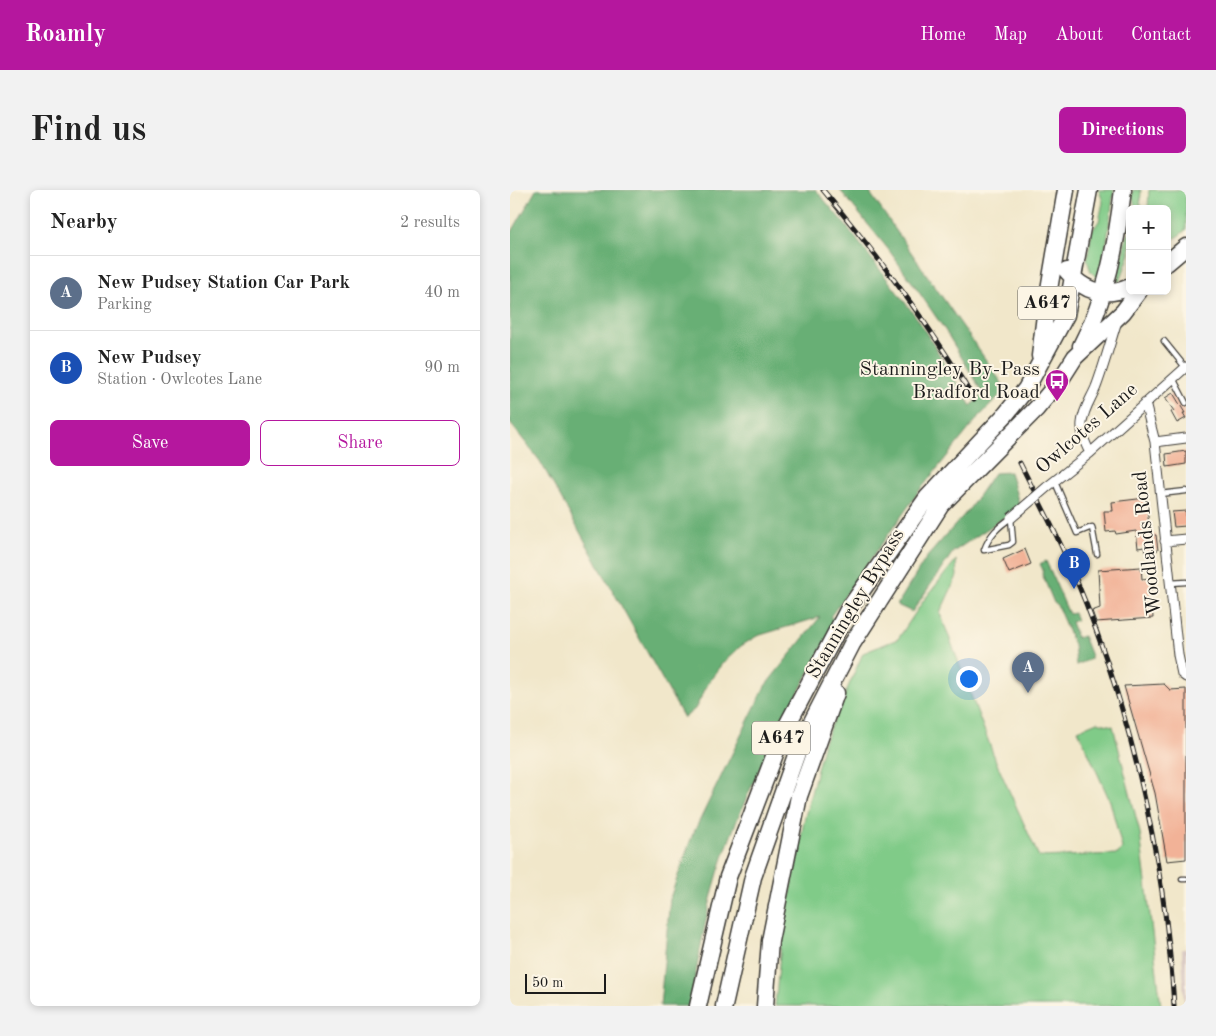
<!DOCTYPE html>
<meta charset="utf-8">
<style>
body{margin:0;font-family:"Old Standard TT",serif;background:#f2f2f2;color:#222}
.controls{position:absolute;right:15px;top:15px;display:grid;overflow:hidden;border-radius:8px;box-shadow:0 2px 8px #0003}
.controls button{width:45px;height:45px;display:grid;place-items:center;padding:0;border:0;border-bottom:1px solid #e0e0e0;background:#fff;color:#222;font:25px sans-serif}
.scale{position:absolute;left:15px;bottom:12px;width:81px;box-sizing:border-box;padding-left:5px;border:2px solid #1c1c1c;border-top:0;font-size:14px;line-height:18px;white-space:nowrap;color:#1c1c1c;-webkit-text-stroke:4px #fcf5e5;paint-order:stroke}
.you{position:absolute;left:458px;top:488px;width:18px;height:18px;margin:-12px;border:4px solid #fff;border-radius:50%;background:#1a73e8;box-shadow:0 0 0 8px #1a73e833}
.badge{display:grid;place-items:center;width:32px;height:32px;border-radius:50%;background:#b5179e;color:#fff;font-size:16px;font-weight:700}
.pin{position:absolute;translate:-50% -41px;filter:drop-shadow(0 1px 2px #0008)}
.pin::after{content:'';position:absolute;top:26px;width:18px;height:15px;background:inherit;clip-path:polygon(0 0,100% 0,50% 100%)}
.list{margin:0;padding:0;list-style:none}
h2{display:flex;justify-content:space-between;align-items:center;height:65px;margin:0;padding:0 20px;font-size:21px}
h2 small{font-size:16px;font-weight:400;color:#767676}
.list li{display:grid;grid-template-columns:32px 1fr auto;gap:15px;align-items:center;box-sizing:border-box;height:75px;padding:0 20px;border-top:1px solid #e0e0e0}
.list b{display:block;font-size:19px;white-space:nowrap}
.list p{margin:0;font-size:16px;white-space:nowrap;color:#767676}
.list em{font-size:16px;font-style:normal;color:#767676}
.actions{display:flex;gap:10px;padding:15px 20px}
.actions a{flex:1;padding:11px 0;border:1px solid #b5179e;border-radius:8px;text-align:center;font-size:18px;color:#b5179e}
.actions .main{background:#b5179e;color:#fff}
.map{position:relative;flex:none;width:676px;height:816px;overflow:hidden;border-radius:8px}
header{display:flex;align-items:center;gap:30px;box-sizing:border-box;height:70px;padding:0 25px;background:#b5179e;color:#fff}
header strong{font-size:24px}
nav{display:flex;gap:28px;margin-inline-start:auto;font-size:18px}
.intro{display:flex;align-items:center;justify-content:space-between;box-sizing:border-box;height:120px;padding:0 30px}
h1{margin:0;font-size:35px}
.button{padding:12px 22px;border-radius:8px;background:#b5179e;color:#fff;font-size:18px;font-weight:700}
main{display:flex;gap:30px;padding:0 30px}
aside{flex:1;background:#fff;border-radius:8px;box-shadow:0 2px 8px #0003}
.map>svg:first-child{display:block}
.industrial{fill:#d1bfbd}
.green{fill:#80cb88;stroke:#4e7452}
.forest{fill:#68af74;stroke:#426648}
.building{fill:#f2b297}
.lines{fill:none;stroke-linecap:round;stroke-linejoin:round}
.lane-casing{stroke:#3c3a36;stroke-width:7}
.street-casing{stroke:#3c3a36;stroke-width:11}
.highway-casing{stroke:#3c3a36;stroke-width:19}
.lane{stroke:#fff;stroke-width:4.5}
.street{stroke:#fff;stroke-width:9}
.highway{stroke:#fff;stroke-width:16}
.rail-casing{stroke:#1c1c1c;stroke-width:5}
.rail{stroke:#fcf5e5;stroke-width:3;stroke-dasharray:9;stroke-linecap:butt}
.street-bridge-casing{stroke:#3c3a36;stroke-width:11;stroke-linecap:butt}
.street-bridge{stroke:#fff;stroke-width:9}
.labels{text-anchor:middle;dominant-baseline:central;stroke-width:4;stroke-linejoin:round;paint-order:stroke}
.shield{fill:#fcf5e5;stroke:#5f5d58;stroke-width:1}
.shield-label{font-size:19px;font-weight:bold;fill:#1c1c1c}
.poi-label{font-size:20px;fill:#1c1c1c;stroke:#fcf5e5;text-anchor:end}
.street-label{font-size:20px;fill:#1c1c1c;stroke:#fcf5e5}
</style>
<header>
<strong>Roamly</strong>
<nav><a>Home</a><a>Map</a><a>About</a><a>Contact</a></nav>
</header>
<div class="intro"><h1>Find us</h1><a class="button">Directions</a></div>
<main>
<aside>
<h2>Nearby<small>2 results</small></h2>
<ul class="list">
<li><span class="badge" style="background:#5c6f8a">A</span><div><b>New Pudsey Station Car Park</b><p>Parking</p></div><em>40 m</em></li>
<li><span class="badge" style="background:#1a4fb4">B</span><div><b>New Pudsey</b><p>Station · Owlcotes Lane</p></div><em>90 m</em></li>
</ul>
<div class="actions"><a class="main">Save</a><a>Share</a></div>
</aside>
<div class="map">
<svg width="676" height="816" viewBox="0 0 676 816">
<rect width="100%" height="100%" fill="#fcf5e5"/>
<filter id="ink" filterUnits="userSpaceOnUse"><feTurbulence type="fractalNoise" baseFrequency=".02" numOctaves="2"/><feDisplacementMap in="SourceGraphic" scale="10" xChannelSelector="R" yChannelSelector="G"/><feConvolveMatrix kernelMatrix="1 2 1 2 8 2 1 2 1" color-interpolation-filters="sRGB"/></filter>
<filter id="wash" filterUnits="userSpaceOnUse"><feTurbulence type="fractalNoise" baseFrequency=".0096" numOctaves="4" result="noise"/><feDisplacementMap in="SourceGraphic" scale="20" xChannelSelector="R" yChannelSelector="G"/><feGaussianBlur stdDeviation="1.12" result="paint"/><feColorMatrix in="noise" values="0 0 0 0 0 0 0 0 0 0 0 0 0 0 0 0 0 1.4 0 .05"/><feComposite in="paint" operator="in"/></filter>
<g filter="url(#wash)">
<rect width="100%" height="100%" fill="#f1e7ca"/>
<path class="industrial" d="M672,759h4v57h-2z"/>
<path class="green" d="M589,0h15l-7,51 -9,38 -7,-7 -4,-12 5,-29 7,-10 4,-19z
M623,0h8l-1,19h-4l-4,-13z
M639,0h37v40l-19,14v-35h-19z
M620,42v22l-10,27 -1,1 -2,-1 9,-43z
M446,370l1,16 -17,37 57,151 42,93 79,-3 4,-6 -12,-47 -32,-71 19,-8 16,4 27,107 21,173h-386l6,-61 23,-124 20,-79 39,-89 35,-14 26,-39z"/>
<path class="forest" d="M26,0h280l32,38 69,90 54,88 12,-13 -38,-63 -31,-45 -26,-36 -48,-59h28l138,199 -29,30 -57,71 -90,127 7,3c-43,82 -91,164 -119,253 -13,43 -20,89 -28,133h-30l10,-108 22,-62 73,-150 55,-69 -63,19 -16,10 -20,19 -13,19 -13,25 -11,9 -144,-257 -30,-38v-188z
M500,282l10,35 -67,45 -41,60 -15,-7 29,-47 44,-50 24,-35z
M536,371l23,53 5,-1 3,7 -6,2 6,16 6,-2 8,20v3l-15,6 -2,-20 -17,-40 -3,-2 -12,-29 1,-4 -3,-6z"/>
<g id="blocks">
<path class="building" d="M663,203l12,20h-2l3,5 -9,5 -6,-11 3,-1 -9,-13z
M676,261v13l-19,3 -1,-13z
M636,308l4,37h6l2,15 -13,2 -1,-5 -6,1 -2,-17 -20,3 -1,-3 -9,1 -2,-21h9l-1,-9z
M676,321v15l-12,1 -2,-15z
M515,359l6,15 -22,9 -6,-14z
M631,377l1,12 8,-1 3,40 -57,4 -4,-11 8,-3 -2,-38z
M654,494l6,6 16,-1v170l-19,2 -12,-68 -31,-107z"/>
</g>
</g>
<g filter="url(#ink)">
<use href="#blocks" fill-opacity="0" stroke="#3c3a36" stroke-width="1"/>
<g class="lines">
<g class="lane-casing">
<path id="lane" d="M654,151l21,26
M663,188l13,25
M545,292l22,51 15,-6 5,27
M650,304l26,-3
M501,328l2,24 -4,3 -25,5c6,-16 14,-23 27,-32z
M660,393l16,-1
M672,689h4"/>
</g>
<g class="street-casing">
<path id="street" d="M635,213l10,39 23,213 4,19 4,3
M645,252l31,-4
M580,263c-5,-10 -9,-19 -8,-30 1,-13 9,-24 14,-36 8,-21 14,-44 21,-66
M537,297l43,-34 96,-86
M655,351l21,-2"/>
</g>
<g class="highway-casing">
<path id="highway" d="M657,73l19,-16
M557,81c17,21 38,27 63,16
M571,156c26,-49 35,-101 42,-156
M530,166l6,-49 20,-117
M188,816l30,-129 55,-144 65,-123 79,-112 79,-84 20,-25 40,-74 23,-125
M214,816l29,-129 46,-130 53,-103 89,-139 96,-97 24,-29 14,-22 48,-45 16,-21
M255,816l5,-65 29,-145 37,-103"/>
</g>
<use href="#lane" class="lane"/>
<use href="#street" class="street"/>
<use href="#highway" class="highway"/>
<g class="rail-casing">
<path id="rail" d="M313,0c56,67 106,134 151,209
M510,273c15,30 31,60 45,91 62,137 100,302 109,452"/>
</g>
<use href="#rail" class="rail"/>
<g class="street-bridge-casing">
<path id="street-bridge" d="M501,328l36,-31"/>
</g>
<use href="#street-bridge" class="street-bridge"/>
</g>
</g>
<defs>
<g id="bus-pin" transform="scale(1.25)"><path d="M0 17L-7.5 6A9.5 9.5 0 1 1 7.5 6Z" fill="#b5179e" stroke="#fcf5e5"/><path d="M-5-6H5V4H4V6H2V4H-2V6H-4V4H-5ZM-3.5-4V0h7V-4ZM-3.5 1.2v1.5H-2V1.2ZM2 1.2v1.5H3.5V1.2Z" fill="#fff"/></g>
</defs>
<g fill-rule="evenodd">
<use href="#bus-pin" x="547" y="191"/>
</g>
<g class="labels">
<g class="shield">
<rect x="508" y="96.5" width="58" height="33" rx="4"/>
<rect x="242" y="531.5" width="58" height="33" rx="4"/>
</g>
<g class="shield-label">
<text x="537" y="113">A647</text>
<text x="271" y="548">A647</text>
</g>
<g class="poi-label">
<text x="530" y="180">Stanningley By-Pass<tspan x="530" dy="23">Bradford Road</tspan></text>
</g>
<g class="street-label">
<text transform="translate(577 239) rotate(-41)">Owlcotes Lane</text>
<text transform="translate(638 353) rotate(-96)">Woodlands Road</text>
<text transform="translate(346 414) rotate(-59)">Stanningley Bypass</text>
</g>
</g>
</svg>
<div class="controls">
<button>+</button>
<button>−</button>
</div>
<div class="scale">50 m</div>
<div class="you"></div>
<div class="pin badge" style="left:518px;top:503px;background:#5c6f8a">A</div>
<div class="pin badge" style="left:564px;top:399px;background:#1a4fb4">B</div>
</div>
</main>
